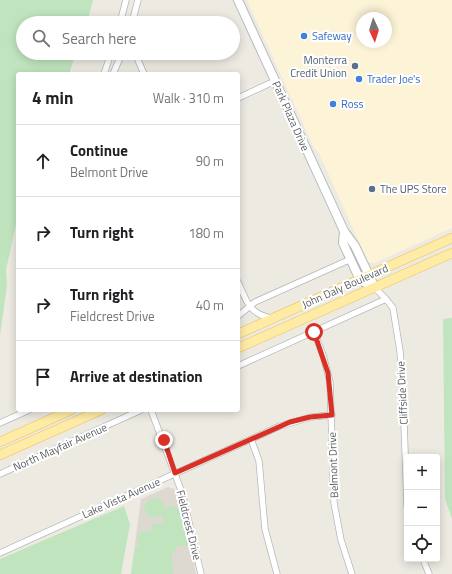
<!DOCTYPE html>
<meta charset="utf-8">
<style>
body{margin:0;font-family:"Titillium Web",sans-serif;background:#f2f2f2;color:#202124}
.controls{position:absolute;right:12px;bottom:12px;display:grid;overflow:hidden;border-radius:4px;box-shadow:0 2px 10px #0003}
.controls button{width:36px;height:36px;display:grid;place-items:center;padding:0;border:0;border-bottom:1px solid #e0e0e0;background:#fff;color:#202124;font:20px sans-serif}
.compass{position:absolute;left:356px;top:12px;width:36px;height:36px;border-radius:50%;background:#fff;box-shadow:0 2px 10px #0003;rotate:176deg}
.stop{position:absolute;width:12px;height:12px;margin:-9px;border:3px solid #d93025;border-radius:50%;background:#fff}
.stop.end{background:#d93025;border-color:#fff;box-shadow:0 1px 4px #0008}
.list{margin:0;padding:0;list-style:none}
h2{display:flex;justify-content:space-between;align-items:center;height:52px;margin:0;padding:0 16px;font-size:17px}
h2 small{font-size:13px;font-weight:400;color:#757577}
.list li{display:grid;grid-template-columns:26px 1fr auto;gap:12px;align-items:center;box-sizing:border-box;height:72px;padding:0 16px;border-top:1px solid #e0e0e0}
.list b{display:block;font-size:15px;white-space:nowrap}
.list p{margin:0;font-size:13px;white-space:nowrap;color:#757577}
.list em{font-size:13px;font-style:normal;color:#757577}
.icon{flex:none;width:22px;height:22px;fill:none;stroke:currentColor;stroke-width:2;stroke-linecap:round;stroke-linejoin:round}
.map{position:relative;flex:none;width:452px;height:574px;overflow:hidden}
.search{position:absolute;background:#fff;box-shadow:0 2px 10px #0003;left:16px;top:16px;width:224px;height:44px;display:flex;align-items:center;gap:10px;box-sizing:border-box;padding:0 14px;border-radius:22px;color:#757577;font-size:15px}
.panel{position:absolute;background:#fff;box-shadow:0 2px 10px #0003;left:16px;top:72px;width:224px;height:340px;border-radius:4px}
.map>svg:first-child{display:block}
.commercial{fill:#fdf3d7;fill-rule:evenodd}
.education{fill:#ddd9d0}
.green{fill:#c0e5be}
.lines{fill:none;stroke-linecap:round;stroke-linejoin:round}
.street-casing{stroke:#b5b8bc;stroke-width:7}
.secondary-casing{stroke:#b6b9be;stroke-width:10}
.primary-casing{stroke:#efbf59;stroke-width:10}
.street{stroke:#fff;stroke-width:5.5}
.secondary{stroke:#fff;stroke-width:8}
.primary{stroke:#feeca6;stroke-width:9}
.route{stroke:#d93025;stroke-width:5}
.shop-dot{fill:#3f7fe0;stroke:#fff;stroke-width:1.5}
.service-dot{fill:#5c6f8a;stroke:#fff;stroke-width:1.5}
.labels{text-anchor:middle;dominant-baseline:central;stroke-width:4;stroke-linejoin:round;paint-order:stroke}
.shop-label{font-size:11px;fill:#366cbe;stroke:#fff;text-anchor:start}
.service-label{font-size:11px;fill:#4e5e75;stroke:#fff;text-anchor:end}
.street-label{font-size:11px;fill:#5a5e63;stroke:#fff}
</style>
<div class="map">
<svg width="452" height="574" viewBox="0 0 452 574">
<rect width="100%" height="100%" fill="#edeae2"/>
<path class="commercial" d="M247,0h205v228l-77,35 -7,-1 -49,-109 -5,-5zM362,18h24v24h-24z"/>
<path class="education" d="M168,487l6,2 17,57 5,28h-65l10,-75z"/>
<path class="green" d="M0,0h93l-6,23h-64v30h53l-7,21h-51v141l-12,55 1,15 -7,51z
M452,318v201l-7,-20 -2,-180z
M151,498l9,1 4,5 1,6 6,-5 8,4 10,37h-13v6h-4l1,22h-42l4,-26 6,-5 -4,-1 1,-8 5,-3 8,1 1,-8h11v-10l-9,4 -9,-5 -1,-7z
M124,506l6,18 -9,50h-121v-15z"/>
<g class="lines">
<g class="street-casing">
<path id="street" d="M120,23l6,-23
M132,23l6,-23
M135,53l9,21
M104,74l7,-21
M113,74l9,-21
M238,98l37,-17
M238,282c8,18 11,32 33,36
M375,288l11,11 7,9 7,43 3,44 4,111
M238,316l17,-14 96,-43
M314,332l9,23 7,27 4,121 7,37 11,34
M238,366l148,-67
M151,410l31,83 19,81
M0,423l29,-13
M251,439l8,22 6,68 12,45
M0,474l141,-64
M0,553l280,-127 31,-9 21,-2
M423,559l6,15"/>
</g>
<g class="secondary-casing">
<path id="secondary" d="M238,0l106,231 11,15 20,42
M344,231l-1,12 17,37 15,8"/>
</g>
<g class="primary-casing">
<path id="primary" d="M238,334l214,-96
M238,348l214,-95
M0,442l71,-32
M0,455l101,-45"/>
</g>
<use href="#street" class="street"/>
<use href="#secondary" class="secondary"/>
<use href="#primary" class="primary"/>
</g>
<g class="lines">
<path class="route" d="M164,440l11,33 115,-51 20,-5 22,-2 -4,-42 -14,-41"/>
</g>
<g class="shop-dot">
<circle cx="304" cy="36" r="4"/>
<circle cx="359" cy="79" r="4"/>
<circle cx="333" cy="104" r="4"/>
</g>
<g class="service-dot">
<circle cx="355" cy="66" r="4"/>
<circle cx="372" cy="189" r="4"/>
</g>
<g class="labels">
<g class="shop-label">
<text x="312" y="36">Safeway</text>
<text x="367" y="79">Trader Joe's</text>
<text x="341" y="104">Ross</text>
</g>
<g class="service-label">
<text x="347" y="60">Monterra<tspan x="347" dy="13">Credit Union</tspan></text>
<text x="380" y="189" text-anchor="start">The UPS Store</text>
</g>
<g class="street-label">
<text transform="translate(291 116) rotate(66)">Park Plaza Drive</text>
<text transform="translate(345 286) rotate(-24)">John Daly Boulevard</text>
<text transform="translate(402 393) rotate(-93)">Cliffside Drive</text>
<text transform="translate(60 447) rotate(-24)">North Mayfair Avenue</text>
<text transform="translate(333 465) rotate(-92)">Belmont Drive</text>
<text transform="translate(121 498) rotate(-24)">Lake Vista Avenue</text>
<text transform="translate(189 525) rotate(76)">Fieldcrest Drive</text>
</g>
</g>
</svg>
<div class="controls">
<button>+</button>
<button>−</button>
<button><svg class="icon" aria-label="locate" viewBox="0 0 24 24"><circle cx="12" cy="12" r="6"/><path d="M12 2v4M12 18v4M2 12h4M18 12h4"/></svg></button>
</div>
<svg class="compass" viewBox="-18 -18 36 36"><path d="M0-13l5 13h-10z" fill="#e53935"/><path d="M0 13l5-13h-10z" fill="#757577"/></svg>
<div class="stop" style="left:314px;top:332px"></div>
<div class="stop end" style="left:164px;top:440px"></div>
<div class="search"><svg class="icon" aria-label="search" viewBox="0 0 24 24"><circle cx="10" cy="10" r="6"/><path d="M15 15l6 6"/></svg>Search here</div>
<section class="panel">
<h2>4 min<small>Walk · 310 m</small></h2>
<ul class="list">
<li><svg class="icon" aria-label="ahead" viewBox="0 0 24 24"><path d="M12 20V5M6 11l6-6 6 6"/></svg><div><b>Continue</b><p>Belmont Drive</p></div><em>90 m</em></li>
<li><svg class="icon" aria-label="right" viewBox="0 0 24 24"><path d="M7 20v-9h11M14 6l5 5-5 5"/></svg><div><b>Turn right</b></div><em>180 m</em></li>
<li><svg class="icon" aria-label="right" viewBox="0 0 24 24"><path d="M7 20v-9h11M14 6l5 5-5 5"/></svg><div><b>Turn right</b><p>Fieldcrest Drive</p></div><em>40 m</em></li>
<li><svg class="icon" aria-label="arrive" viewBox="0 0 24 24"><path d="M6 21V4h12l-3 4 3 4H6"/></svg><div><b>Arrive at destination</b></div></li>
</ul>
</section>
</div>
